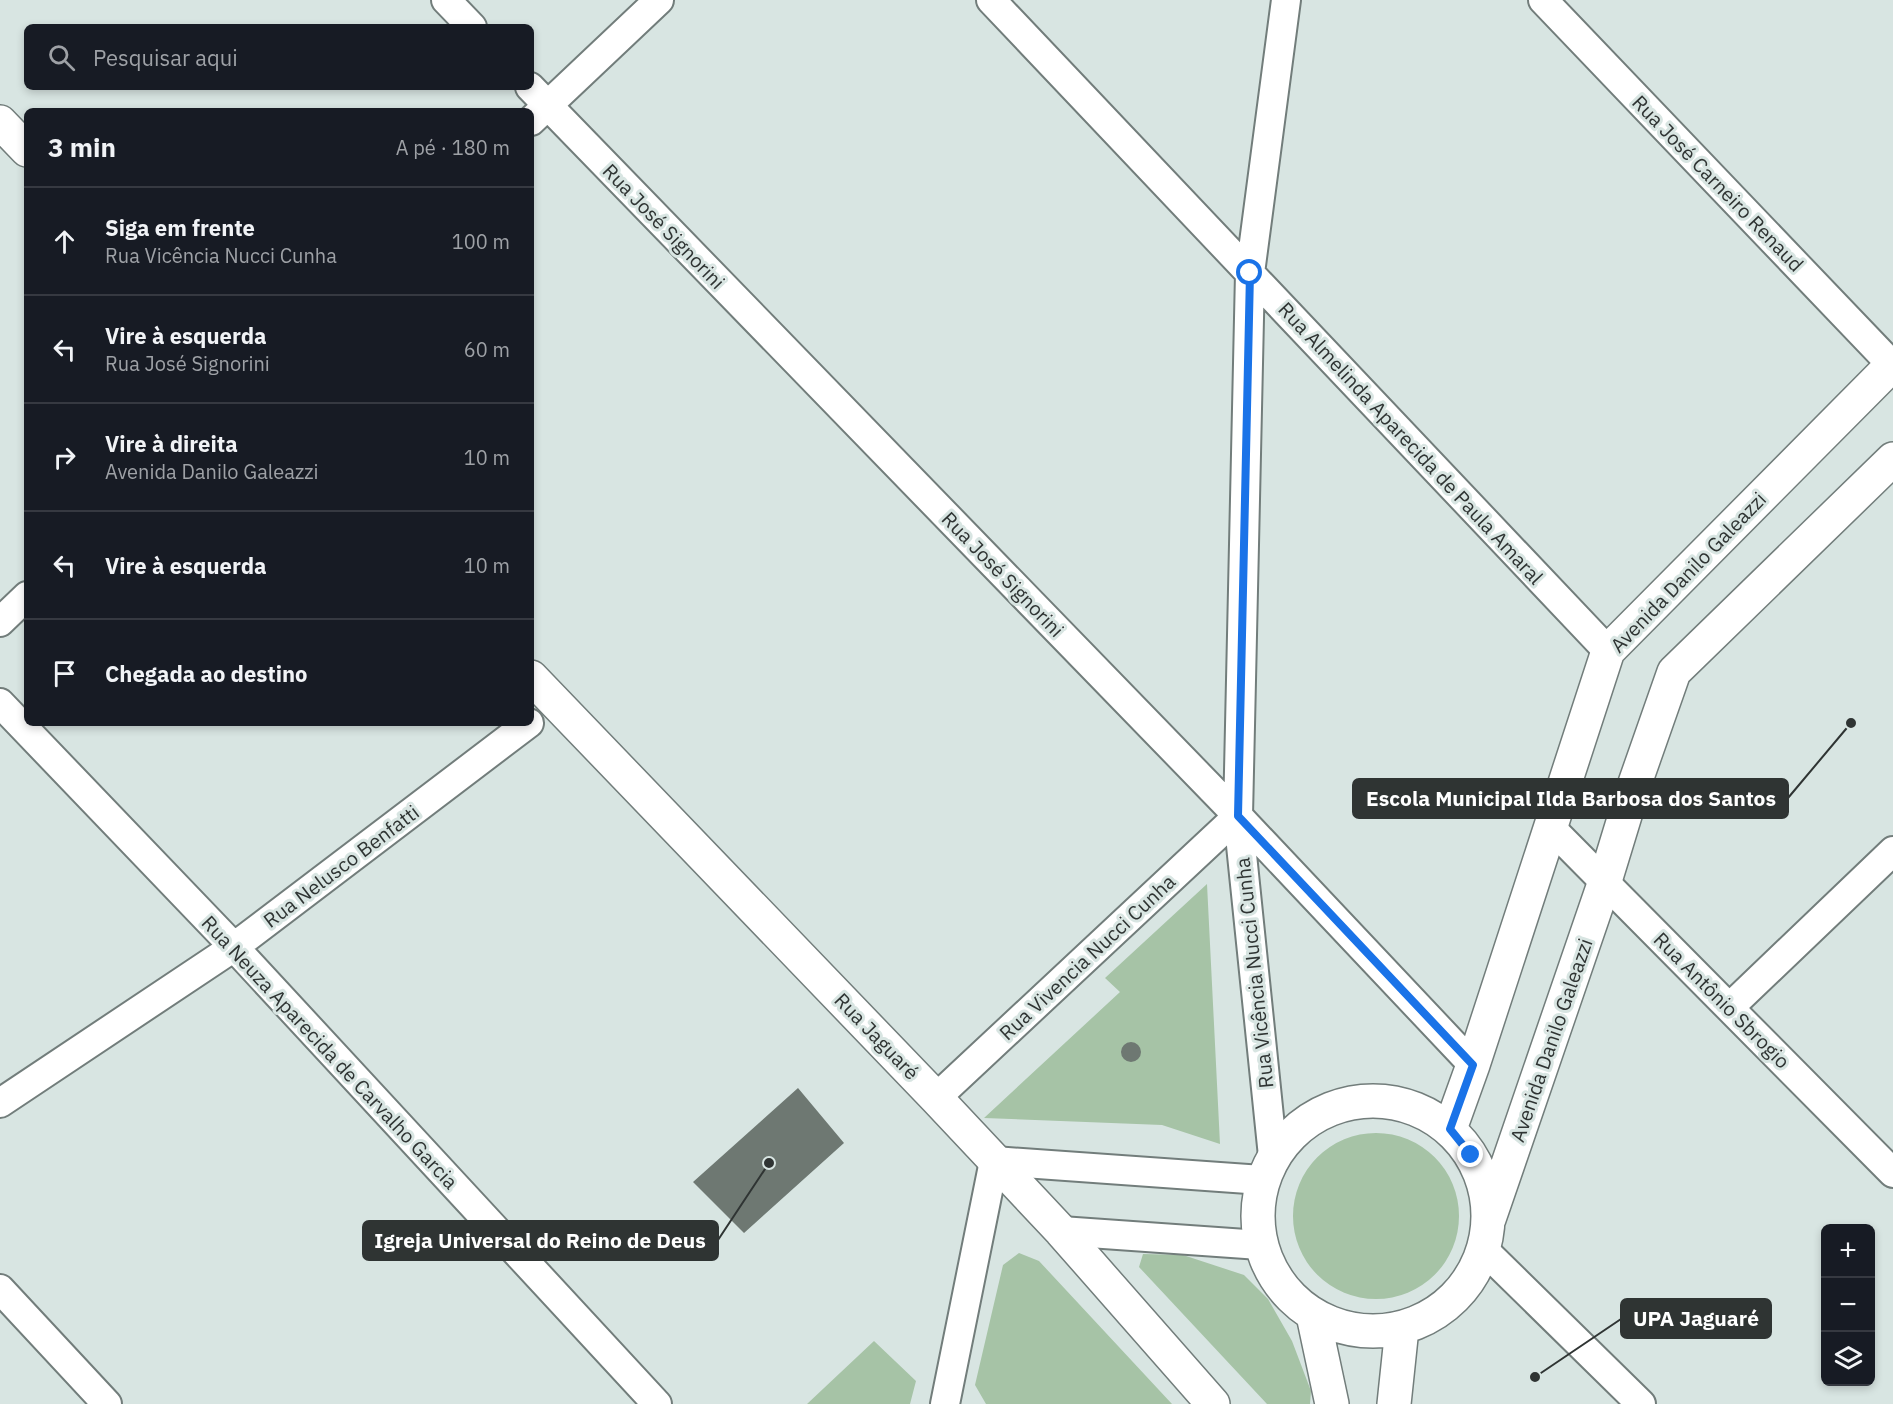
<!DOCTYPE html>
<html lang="pt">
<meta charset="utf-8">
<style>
body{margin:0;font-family:"IBM Plex Sans",sans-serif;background:#242831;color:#f1f3f6}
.controls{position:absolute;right:18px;bottom:18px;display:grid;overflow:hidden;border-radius:9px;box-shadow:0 3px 9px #0003}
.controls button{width:54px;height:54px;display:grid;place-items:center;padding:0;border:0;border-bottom:2px solid #363941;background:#171b24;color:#f1f3f6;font:30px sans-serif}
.stop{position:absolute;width:18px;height:18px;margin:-14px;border:4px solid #1a73e8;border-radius:50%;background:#fff}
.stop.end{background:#1a73e8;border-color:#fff;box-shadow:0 2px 6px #0008}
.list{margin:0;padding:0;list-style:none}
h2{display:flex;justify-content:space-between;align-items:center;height:78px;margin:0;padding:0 24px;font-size:26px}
h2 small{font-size:20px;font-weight:400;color:#9ea1a6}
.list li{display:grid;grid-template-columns:39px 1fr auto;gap:18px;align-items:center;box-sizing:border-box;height:108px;padding:0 24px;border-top:2px solid #363941}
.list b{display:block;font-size:22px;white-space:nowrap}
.list p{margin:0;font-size:20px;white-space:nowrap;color:#9ea1a6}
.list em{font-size:20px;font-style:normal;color:#9ea1a6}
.icon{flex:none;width:33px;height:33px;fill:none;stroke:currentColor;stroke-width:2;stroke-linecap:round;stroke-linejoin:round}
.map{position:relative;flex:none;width:1893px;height:1404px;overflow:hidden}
.search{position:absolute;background:#171b24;box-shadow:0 3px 9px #0003;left:24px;top:24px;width:510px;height:66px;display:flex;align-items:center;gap:15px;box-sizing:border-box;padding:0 21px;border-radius:9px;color:#9ea1a6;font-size:22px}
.panel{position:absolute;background:#171b24;box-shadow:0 3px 9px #0003;left:24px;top:108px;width:510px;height:618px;border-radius:9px}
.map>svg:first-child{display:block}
.green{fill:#a6c3a6}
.building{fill:#6e7872}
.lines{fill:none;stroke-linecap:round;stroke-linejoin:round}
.street-casing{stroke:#727d7b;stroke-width:32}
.secondary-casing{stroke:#727d7b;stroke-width:36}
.primary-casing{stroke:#727d7b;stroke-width:36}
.street{stroke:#fff;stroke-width:28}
.secondary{stroke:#fff;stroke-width:33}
.primary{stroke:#fff;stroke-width:33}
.route{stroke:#1a73e8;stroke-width:8}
.labels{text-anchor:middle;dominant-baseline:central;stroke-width:6;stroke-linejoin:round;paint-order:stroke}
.street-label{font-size:20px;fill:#2f3433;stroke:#d8e5e2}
.leader{fill:none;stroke:#2f3433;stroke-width:2}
.callout-dot{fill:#2f3433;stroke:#d8e5e2;stroke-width:2}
.callout{fill:#2f3433;stroke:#2f3433;stroke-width:2}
.callout-label{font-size:21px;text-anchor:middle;font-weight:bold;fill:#fff}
</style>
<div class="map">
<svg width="1893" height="1404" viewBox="0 0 1893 1404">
<rect width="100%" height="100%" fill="#d8e5e2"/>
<path class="green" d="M1207,884l13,260 -58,-19 -178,-7 136,-126 -15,-14z
M1293 1216a83 83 0 1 1 166 0a83 83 0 1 1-166 0Z
M1019,1253l20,8 133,143h-186l-11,-19 28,-120z
M1143,1254l40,1 61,20 24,24 24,42 19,50 -1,13h-43l-128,-137z
M874,1341l42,40 -6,23h-103z"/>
<path class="building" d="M1121 1052a10 10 0 1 1 20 0a10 10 0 1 1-20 0Z
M798,1088l46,55 -100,90 -51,-51z"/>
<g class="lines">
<g class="street-casing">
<path id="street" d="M446,0l26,27
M991,0l617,651
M1543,0l350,366
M530,87l708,729 235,249
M531,121l128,-121
M0,622l27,-26
M0,703l234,244 423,457
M1551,828l342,345
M1730,1007l163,-156
M936,1098l302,-282
M0,1103l234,-156 295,-224
M1273,1156l-35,-340 12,-543 36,-273
M1061,1231l199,14
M1484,1250l157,154
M0,1289l107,115
M945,1404l49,-243 268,19"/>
</g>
<g class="secondary-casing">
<path id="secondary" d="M0,122l27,28
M531,677l405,421 125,133 152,173"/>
</g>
<g class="primary-casing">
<path id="primary" d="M1258 1216a115 115 0 1 1 230 0a115 115 0 1 1-230 0Z
M1450,1129l23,-64 135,-414 285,-287
M1489,1219l116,-338 29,-95 40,-114 219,-213
M1313,1315l19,89
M1394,1404l8,-76"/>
</g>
<use href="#street" class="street"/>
<use href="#secondary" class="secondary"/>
<use href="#primary" class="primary"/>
</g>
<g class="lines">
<path class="route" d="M1250,273l-12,543 235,249 -23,64 21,26"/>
</g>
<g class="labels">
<g class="street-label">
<text transform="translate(1718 183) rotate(46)">Rua José Carneiro Renaud</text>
<text transform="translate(664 226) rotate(46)">Rua José Signorini</text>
<text transform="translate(1411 443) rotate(47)">Rua Almelinda Aparecida de Paula Amaral</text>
<text transform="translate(1688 572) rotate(-46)">Avenida Danilo Galeazzi</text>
<text transform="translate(1003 574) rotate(46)">Rua José Signorini</text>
<text transform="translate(341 866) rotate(-37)">Rua Nelusco Benfatti</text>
<text transform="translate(1087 957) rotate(-43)">Rua Vivencia Nucci Cunha</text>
<text transform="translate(1254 973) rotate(-96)">Rua Vicência Nucci Cunha</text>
<text transform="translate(1722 1000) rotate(45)">Rua Antônio Sbrogio</text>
<text transform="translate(877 1036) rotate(46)">Rua Jaguaré</text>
<text transform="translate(1551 1040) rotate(-71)">Avenida Danilo Galeazzi</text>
<text transform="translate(330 1052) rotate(47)">Rua Neuza Aparecida de Carvalho Garcia</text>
</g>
</g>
<path class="leader" d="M1851 723L1788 798M769 1163L718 1240M1535 1377L1621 1319"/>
<g class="callout-dot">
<circle cx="1851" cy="723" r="6"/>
<circle cx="769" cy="1163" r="6"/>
<circle cx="1535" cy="1377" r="6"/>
</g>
<g class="callout">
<rect x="1353" y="779" width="435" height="39" rx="6"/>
<rect x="363" y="1221" width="355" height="39" rx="6"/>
<rect x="1621" y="1299" width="150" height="39" rx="6"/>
</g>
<g class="callout-label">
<text x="1571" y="806">Escola Municipal Ilda Barbosa dos Santos</text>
<text x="540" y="1248">Igreja Universal do Reino de Deus</text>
<text x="1696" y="1326">UPA Jaguaré</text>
</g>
</svg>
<div class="controls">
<button>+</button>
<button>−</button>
<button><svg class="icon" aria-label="layers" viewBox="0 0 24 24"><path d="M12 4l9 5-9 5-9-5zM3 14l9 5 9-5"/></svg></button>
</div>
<div class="stop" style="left:1250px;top:273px"></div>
<div class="stop end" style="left:1471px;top:1155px"></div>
<div class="search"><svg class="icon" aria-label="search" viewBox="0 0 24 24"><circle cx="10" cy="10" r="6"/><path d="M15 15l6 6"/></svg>Pesquisar aqui</div>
<section class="panel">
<h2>3 min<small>A pé · 180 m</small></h2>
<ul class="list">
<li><svg class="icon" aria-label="ahead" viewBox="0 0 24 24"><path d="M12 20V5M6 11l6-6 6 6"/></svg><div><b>Siga em frente</b><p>Rua Vicência Nucci Cunha</p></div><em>100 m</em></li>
<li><svg class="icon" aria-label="left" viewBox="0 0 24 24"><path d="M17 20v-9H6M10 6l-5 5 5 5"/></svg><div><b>Vire à esquerda</b><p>Rua José Signorini</p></div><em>60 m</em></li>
<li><svg class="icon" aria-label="right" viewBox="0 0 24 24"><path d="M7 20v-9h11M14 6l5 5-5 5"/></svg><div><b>Vire à direita</b><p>Avenida Danilo Galeazzi</p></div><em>10 m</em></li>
<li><svg class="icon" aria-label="left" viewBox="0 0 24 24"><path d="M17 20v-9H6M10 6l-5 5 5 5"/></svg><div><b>Vire à esquerda</b></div><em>10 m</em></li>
<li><svg class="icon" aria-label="arrive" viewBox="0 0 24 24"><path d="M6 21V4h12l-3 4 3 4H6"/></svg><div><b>Chegada ao destino</b></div></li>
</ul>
</section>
</div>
